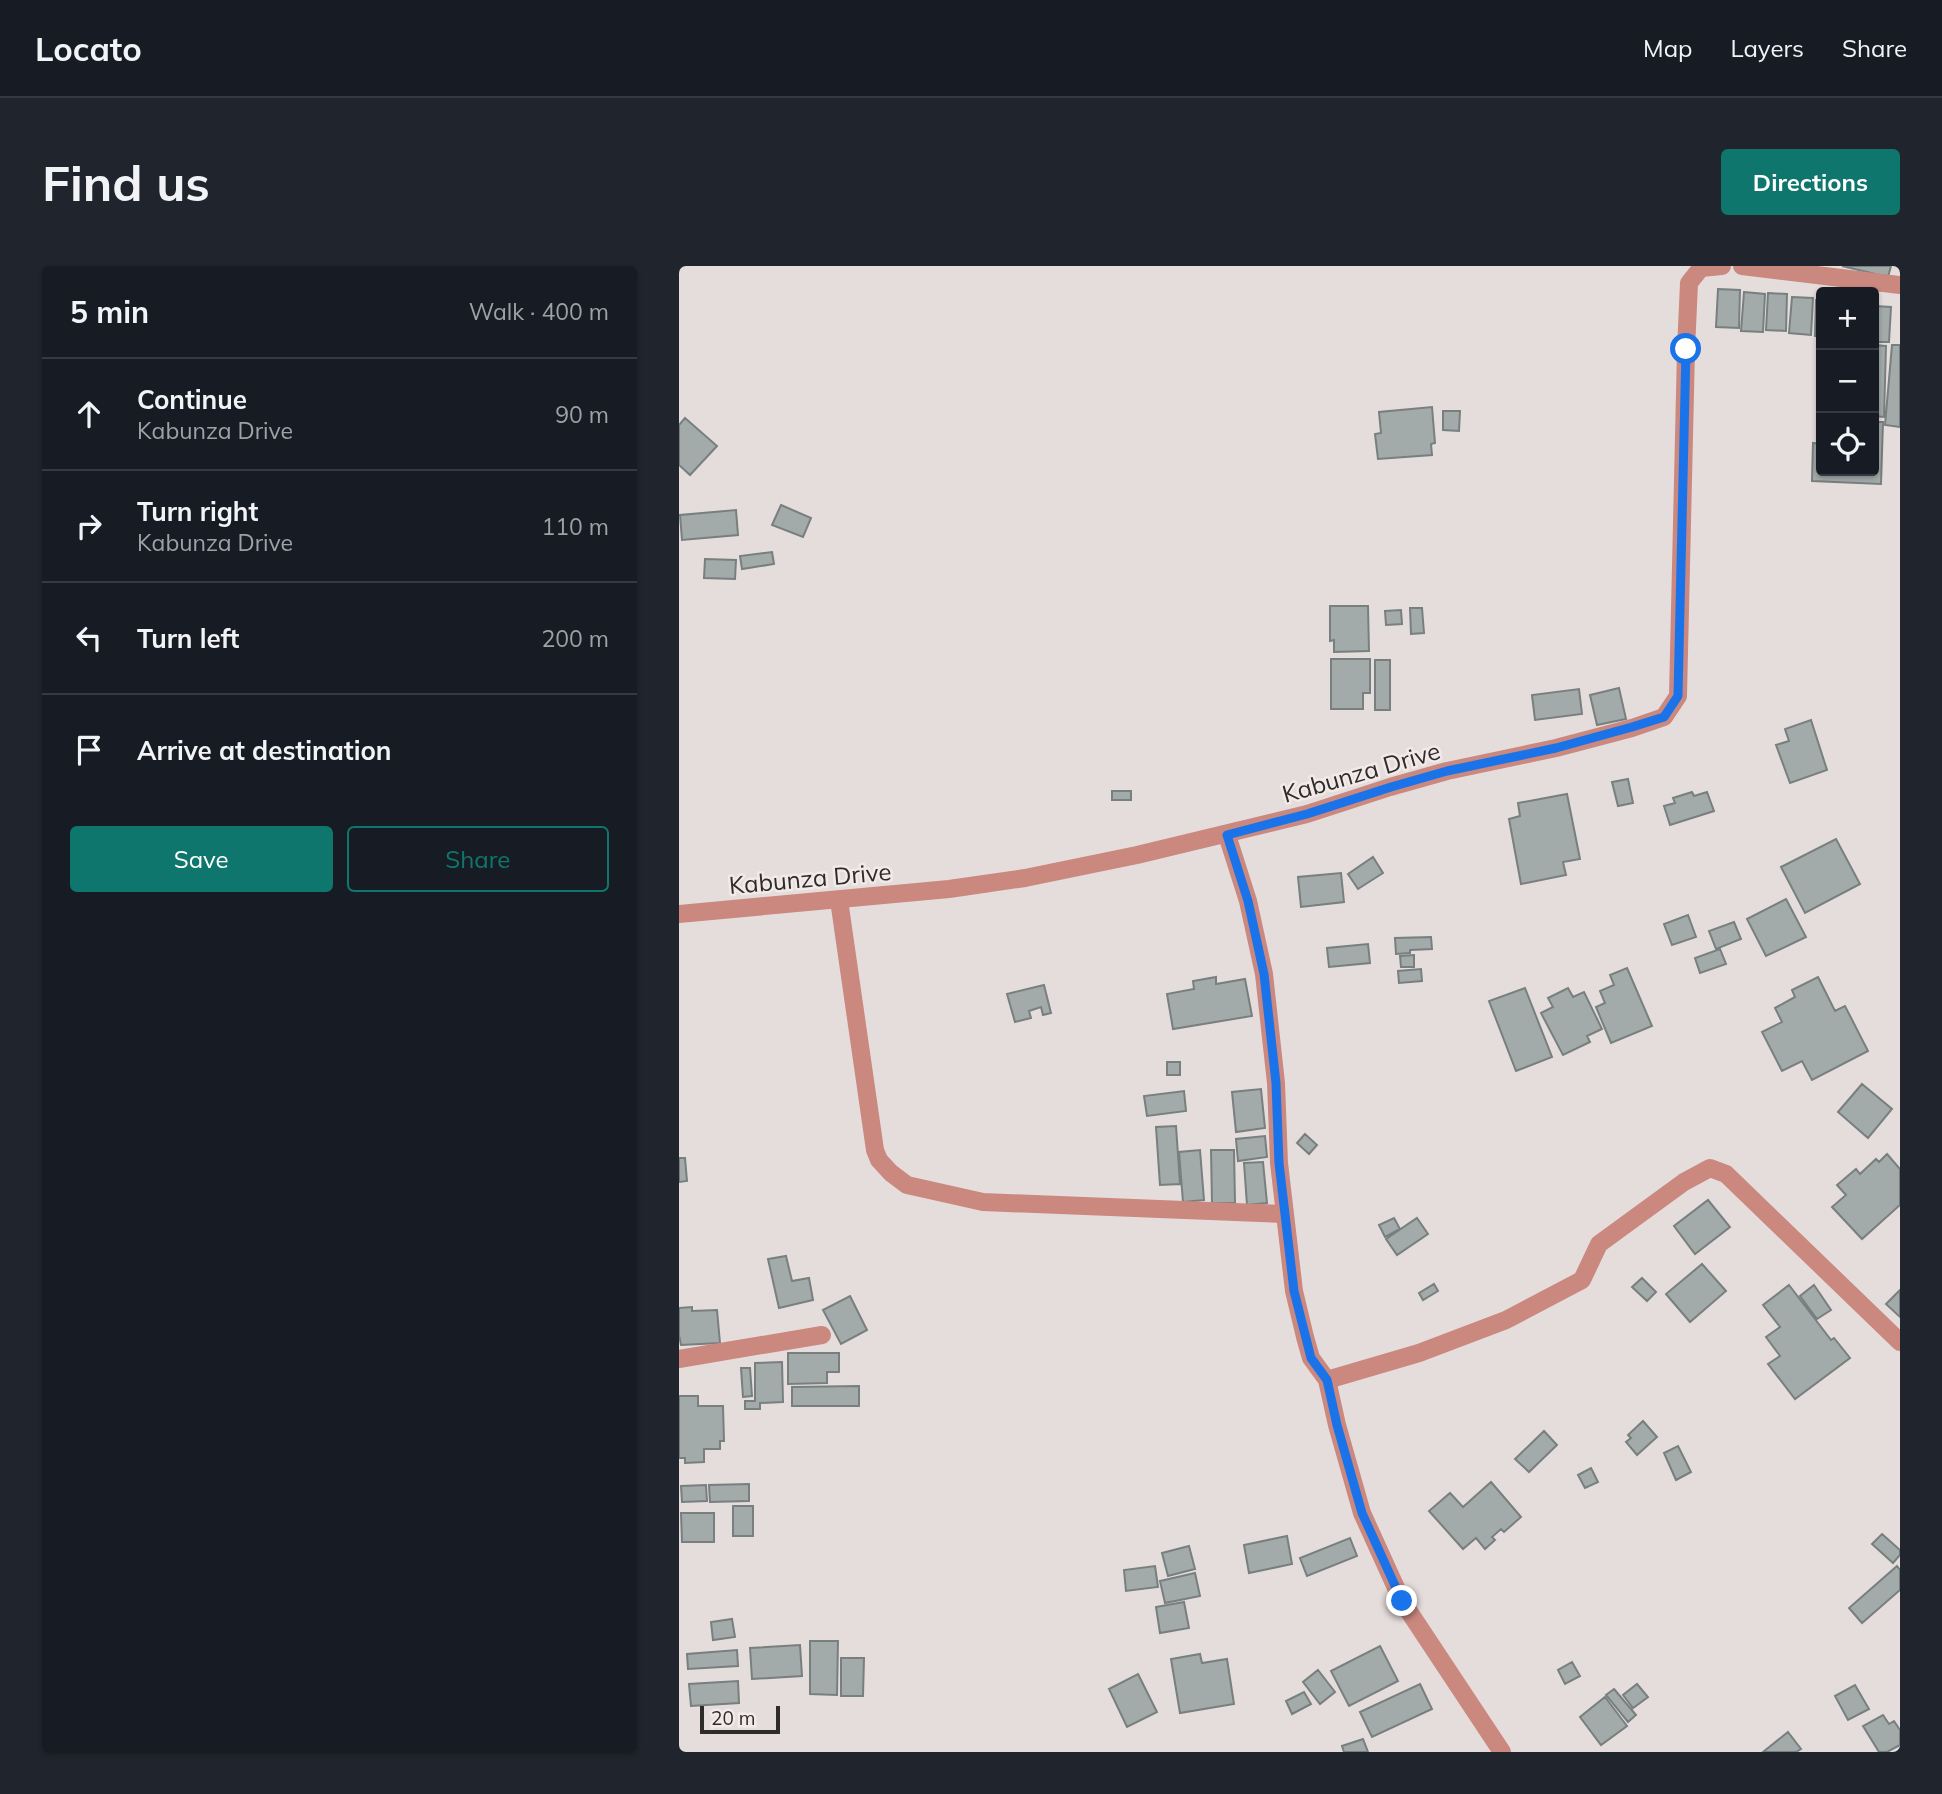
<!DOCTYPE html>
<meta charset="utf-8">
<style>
body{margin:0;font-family:Mulish,sans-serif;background:#20242c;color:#f1f3f6}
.controls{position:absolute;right:21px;top:21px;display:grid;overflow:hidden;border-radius:7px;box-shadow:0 2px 5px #0004}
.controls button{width:63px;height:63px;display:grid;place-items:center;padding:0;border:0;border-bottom:2px solid #363941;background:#171b24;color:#f1f3f6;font:35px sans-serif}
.scale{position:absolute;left:21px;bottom:18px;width:80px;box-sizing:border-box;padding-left:7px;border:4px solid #2e2b2b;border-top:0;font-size:19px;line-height:24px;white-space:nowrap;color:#2e2b2b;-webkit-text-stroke:5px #f2eae9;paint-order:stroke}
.stop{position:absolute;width:21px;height:21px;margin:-16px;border:5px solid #1a73e8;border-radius:50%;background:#fff}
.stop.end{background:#1a73e8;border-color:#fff;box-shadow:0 2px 7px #0008}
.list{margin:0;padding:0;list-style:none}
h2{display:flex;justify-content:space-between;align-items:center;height:91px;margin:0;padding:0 28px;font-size:30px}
h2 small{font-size:23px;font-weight:400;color:#9ea1a6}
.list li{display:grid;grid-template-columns:46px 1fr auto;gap:21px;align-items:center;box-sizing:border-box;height:112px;padding:0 28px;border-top:2px solid #363941}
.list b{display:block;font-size:26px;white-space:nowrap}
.list p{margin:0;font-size:23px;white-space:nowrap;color:#9ea1a6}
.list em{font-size:23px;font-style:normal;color:#9ea1a6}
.actions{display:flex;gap:14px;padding:21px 28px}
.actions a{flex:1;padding:16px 0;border:2px solid #0f766e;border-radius:7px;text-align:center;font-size:24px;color:#0f766e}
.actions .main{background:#0f766e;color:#fff}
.icon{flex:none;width:38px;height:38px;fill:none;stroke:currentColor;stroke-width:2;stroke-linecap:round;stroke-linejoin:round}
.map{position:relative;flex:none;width:1221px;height:1486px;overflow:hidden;border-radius:7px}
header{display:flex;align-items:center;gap:42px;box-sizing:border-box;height:98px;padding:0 35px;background:#171b24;border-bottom:2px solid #363941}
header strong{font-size:33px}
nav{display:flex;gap:38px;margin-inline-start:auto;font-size:24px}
.intro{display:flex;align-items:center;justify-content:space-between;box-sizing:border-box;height:168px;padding:0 42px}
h1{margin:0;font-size:49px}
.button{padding:18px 32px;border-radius:7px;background:#0f766e;color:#fff;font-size:24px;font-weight:700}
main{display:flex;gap:42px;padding:0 42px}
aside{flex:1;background:#171b24;border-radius:7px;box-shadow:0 2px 5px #0004}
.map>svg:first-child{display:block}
.building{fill:#a3abaa;stroke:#787f7f;stroke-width:2}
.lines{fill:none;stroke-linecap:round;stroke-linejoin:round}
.minor{stroke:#ca887f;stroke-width:18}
.route{stroke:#1a73e8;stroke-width:9}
.labels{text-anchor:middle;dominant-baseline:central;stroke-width:5;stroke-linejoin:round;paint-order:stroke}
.street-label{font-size:24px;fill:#2e2b2b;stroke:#f2eae9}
</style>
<header>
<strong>Locato</strong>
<nav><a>Map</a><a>Layers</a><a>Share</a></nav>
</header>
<div class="intro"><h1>Find us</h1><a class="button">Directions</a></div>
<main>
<aside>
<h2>5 min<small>Walk · 400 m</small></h2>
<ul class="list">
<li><svg class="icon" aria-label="ahead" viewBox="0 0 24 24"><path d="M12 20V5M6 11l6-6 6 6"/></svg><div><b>Continue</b><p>Kabunza Drive</p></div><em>90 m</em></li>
<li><svg class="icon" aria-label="right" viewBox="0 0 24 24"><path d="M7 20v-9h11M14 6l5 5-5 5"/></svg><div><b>Turn right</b><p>Kabunza Drive</p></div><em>110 m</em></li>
<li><svg class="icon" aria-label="left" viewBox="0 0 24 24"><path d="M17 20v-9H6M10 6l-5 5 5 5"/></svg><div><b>Turn left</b></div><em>200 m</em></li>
<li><svg class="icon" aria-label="arrive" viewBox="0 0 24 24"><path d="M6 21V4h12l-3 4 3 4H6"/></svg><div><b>Arrive at destination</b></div></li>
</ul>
<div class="actions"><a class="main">Save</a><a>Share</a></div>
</aside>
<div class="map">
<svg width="1221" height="1486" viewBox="0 0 1221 1486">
<rect width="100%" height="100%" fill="#e5dddc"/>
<path class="building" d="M1163,0h49l-3,11z
M1039,23l22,1 -1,38 -23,-1z
M1065,26l21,2 -2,38 -22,-1z
M1089,27l19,1 -1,37 -20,-1z
M1113,31l21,1 -2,37 -22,-2z
M1137,34h5v36h-6z
M1195,40l17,1 -2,35h-15z
M1195,79l12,1 -2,71 -10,-1z
M1213,79h8v82l-15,-2z
M753,141l3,36 -4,1 1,11 -54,4 -3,-25 6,-1 -2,-21z
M764,145h17l-1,20 -16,-1z
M6,152l32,28 -27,29 -11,-10v-40z
M1195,156h9l-2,62 -69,-3 1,-38 8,1v27h53z
M102,239l30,13 -8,19 -31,-12z
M57,244l2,25 -56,5 -2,-25z
M93,286l2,12 -32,5 -2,-13z
M26,293l31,1 -1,19 -31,-1z
M651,340h38l1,45 -35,1v-12l-4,1z
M731,342h12l2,25 -13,1z
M722,344l1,14 -16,1 -1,-14z
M652,393h39v34h-7v16h-32z
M696,394h15v50h-15z
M940,422l7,31 -29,6 -7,-30z
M900,423l3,25 -47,6 -3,-25z
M1132,454l16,50 -37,13 -14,-38 13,-4 -4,-12z
M949,513l5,24 -15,3 -6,-24z
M433,525h19v9h-19z
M1013,526l2,4 13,-4 7,19 -44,14 -6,-19 11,-3 -2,-5z
M888,528l13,65 -17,3 3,13 -45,9 -12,-65 11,-3 -2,-13z
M1157,573l24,45 -55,29 -24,-46z
M694,591l10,16 -25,16 -10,-15z
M662,607l3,29 -43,5 -3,-30z
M1107,633l20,38 -40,19 -19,-37z
M1009,649l8,22 -24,8 -8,-21z
M1055,656l7,17 -25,10 -7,-18z
M752,671l1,12 -22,1v3l-14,1 -1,-16z
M689,678l2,19 -41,4 -2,-19z
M1041,683l6,15 -26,9 -5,-15z
M735,689v12h-13l-1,-11z
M948,702l25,58 -41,17 -15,-36 9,-4 -5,-12 14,-6 -4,-10z
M742,703l1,12 -23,2 -1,-12z
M537,711v7l29,-5 7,37 -79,13 -6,-35 27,-5 -1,-8z
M1139,711l17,34 10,-5 23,45 -56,29 -10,-19 -20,10 -20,-39 20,-10 -7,-14 20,-11 -3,-7z
M365,719l7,28 -8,2 -2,-8 -12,4 2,7 -16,4 -8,-28z
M846,722l27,69 -36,14 -27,-70z
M889,722l5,9 11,-5 18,37 -15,7 3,6 -27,13 -22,-42 12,-6 -5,-9z
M488,796h13v13h-13z
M1183,818l30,25 -24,29 -30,-26z
M582,823l4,39 -29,4 -4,-40z
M505,825l2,20 -39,5 -3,-20z
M497,860l4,58 -20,1 -4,-58z
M626,868l12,11 -8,9 -12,-11z
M586,870l2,21 -29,4 -2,-22z
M521,884l4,50 -21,2 -4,-50z
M532,884h23l1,53h-23z
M1208,888l13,15v36l-38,34 -30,-32 14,-12 -9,-10 19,-16 4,5 16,-15 3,3z
M0,892h6l2,23 -8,1z
M584,896l4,41 -20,2 -3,-42z
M1029,934l22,27 -35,27 -21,-28z
M715,952l6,11 -15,8 -6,-12z
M738,952l11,16 -31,21 -11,-16z
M107,990l6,25 17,-3 4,22 -34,8 -11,-49z
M1023,998l24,27 -36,31 -24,-28z
M963,1012l14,14 -9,9 -15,-14z
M755,1018l4,7 -15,9 -4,-7z
M1110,1019l42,55 3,-2 16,20 -55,41 -27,-35 12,-8 -14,-19 14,-10 -17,-22z
M1135,1019l17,25 -14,9 -17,-23z
M1221,1024v27l-14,-13z
M171,1030l17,34 -26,14 -18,-34z
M13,1041v4l25,-1 3,33 -39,2 -2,-10v-27z
M109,1087h51v19h-12v11l-39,1z
M103,1096l1,40 -23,1v6h-15v-8h10v-38z
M62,1102h9l2,28 -9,1z
M180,1120v20h-67v-19z
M0,1130h19v10h25l1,35h-4v8h-16v13l-19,1v-5h-6z
M964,1155l14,16 -20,18 -11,-13 5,-4 -3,-3z
M865,1165l13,14 -28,27 -14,-13z
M999,1180l13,26 -15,8 -12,-27z
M912,1202l7,14 -13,6 -7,-13z
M812,1216l30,35 -17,15 -3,-3 -9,8 3,3 -10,9 -9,-11 -13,11 -34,-38 21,-18 13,14z
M70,1218v17l-39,1 -1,-17z
M27,1219l1,16 -25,1 -1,-16z
M54,1240h20v30h-20z
M2,1247h33v29h-32z
M1203,1268l18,16v5l-7,8 -21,-19z
M608,1270l5,28 -43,9 -5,-28z
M671,1272l7,18 -50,20 -7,-18z
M510,1280l6,23 -27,7 -6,-23z
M476,1300l3,21 -32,4 -2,-21z
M1218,1300l3,4v20l-38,33 -13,-15z
M516,1307l5,23 -35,7 -5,-22z
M505,1336l5,26 -29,5 -4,-26z
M53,1353l3,18 -22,3 -2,-18z
M131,1375h28l-1,54 -27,-1z
M121,1379l2,31 -50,3 -2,-31z
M701,1380l18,35 -49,25 -18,-35z
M58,1384l1,16 -50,3 -1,-15z
M521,1388l2,9 25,-4 7,45 -54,9 -9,-54z
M162,1392h23l-1,38h-22z
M893,1396l8,14 -15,8 -7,-14z
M639,1404l17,22 -15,12 -17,-22z
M459,1408l19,38 -30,15 -18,-38z
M59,1415l1,22 -48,3 -2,-22z
M741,1418l12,25 -60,28 -12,-25z
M958,1418l11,13 -15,11 -10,-13z
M1176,1419l14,24 -21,11 -13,-24z
M935,1423l22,26 -8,7 -22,-27z
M625,1426l7,12 -19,10 -6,-13z
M926,1431l22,29 -26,19 -21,-28z
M1204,1449l6,9 5,-3 6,9v15l-13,7h-8l-16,-26z
M1109,1466l13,17 -5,3h-33z
M684,1473l5,13h-24l-2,-6z"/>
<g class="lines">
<path class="minor" d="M1063,0l158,19
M548,569l21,66 16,73 12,109 3,80 15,128 11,46 6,21 16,22 10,45 25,88 40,88 100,151
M160,634l36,250 4,10 12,13 16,12 76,17 302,12
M0,648l270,-25 76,-11 112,-23 170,-41 83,-27 57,-16 109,-23 76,-20 32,-11 14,-21 8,-346 3,-67 12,-15 21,-2
M0,1093l143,-24
M648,1114l92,-27 87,-33 76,-40 17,-36 85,-62 26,-14 16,6 174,168"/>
</g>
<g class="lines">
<path class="route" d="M723,1335l-40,-88 -25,-88 -10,-45 -16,-22 -17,-67 -15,-128 -3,-80 -12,-109 -16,-73 -21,-66 80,-21 84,-27 56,-16 109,-23 76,-21 32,-10 14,-21 8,-347"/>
</g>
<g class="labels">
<g class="street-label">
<text transform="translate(682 506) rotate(-16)">Kabunza Drive</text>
<text transform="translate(131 612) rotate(-5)">Kabunza Drive</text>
</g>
</g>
</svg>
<div class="controls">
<button>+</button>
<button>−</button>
<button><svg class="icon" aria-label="locate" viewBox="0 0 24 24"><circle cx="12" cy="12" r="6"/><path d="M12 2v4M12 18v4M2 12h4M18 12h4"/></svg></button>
</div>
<div class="scale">20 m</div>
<div class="stop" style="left:1007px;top:83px"></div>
<div class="stop end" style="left:723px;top:1335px"></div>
</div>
</main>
